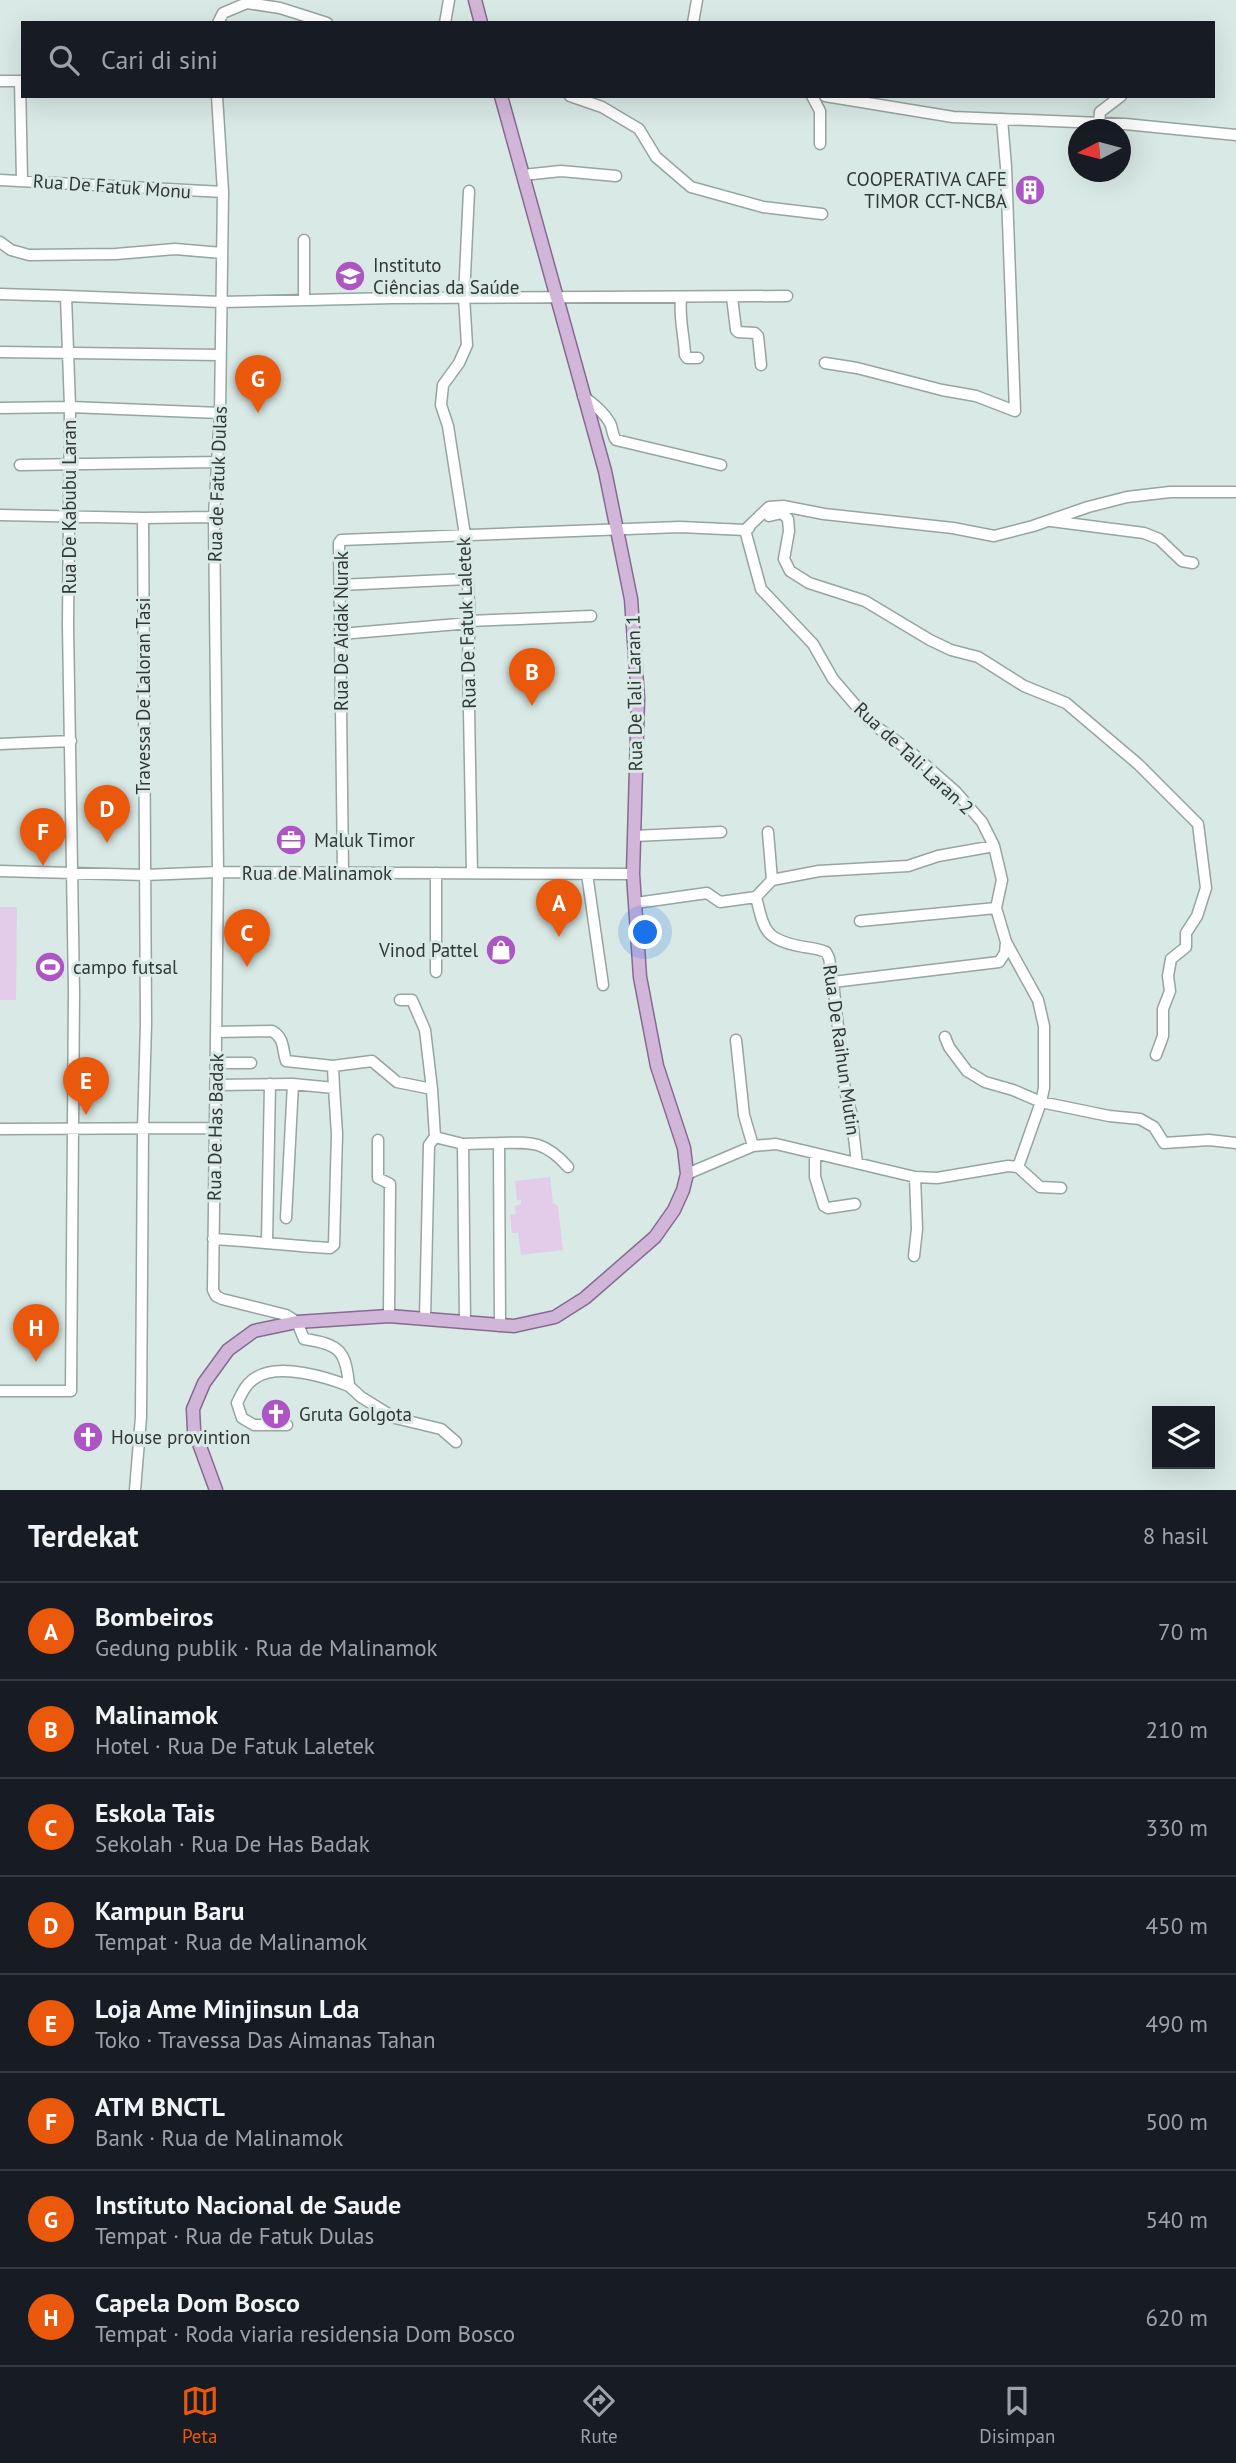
<!DOCTYPE html>
<html lang="id">
<meta charset="utf-8">
<style>
body{margin:0;font-family:"PT Sans",sans-serif;background:#242831;color:#f1f3f6}
.controls{position:absolute;right:21px;bottom:21px;display:grid;overflow:hidden;border-radius:0px;box-shadow:0 7px 28px #0002}
.controls button{width:63px;height:63px;display:grid;place-items:center;padding:0;border:0;border-bottom:2px solid #363941;background:#171b24;color:#f1f3f6;font:35px sans-serif}
.compass{position:absolute;left:1068px;top:119px;width:63px;height:63px;border-radius:50%;background:#171b24;box-shadow:0 7px 28px #0002;rotate:264deg}
.you{position:absolute;left:646px;top:933px;width:24px;height:24px;margin:-18px;border:5px solid #fff;border-radius:50%;background:#1a73e8;box-shadow:0 0 0 10px #1a73e833}
.badge{display:grid;place-items:center;width:46px;height:46px;border-radius:50%;background:#ea580c;color:#fff;font-size:23px;font-weight:700}
.pin{position:absolute;translate:-50% -58px;filter:drop-shadow(0 2px 4px #0008)}
.pin::after{content:'';position:absolute;top:37px;width:24px;height:21px;background:inherit;clip-path:polygon(0 0,100% 0,50% 100%)}
.list{margin:0;padding:0;list-style:none}
h2{display:flex;justify-content:space-between;align-items:center;height:91px;margin:0;padding:0 28px;font-size:30px}
h2 small{font-size:23px;font-weight:400;color:#9ea1a6}
.list li{display:grid;grid-template-columns:46px 1fr auto;gap:21px;align-items:center;box-sizing:border-box;height:98px;padding:0 28px;border-top:2px solid #363941}
.list b{display:block;font-size:26px;white-space:nowrap}
.list p{margin:0;font-size:23px;white-space:nowrap;color:#9ea1a6}
.list em{font-size:23px;font-style:normal;color:#9ea1a6}
.icon{flex:none;width:38px;height:38px;fill:none;stroke:currentColor;stroke-width:2;stroke-linecap:round;stroke-linejoin:round}
.map{position:relative;flex:none;width:1236px;height:1490px;overflow:hidden}
.search{position:absolute;background:#171b24;box-shadow:0 7px 28px #0002;left:21px;right:21px;top:21px;height:77px;display:flex;align-items:center;gap:18px;box-sizing:border-box;padding:0 24px;border-radius:0px;color:#9ea1a6;font-size:26px}
.sheet{height:875px;background:#171b24}
nav{display:flex;justify-content:space-around;align-items:center;box-sizing:border-box;height:98px;border-top:2px solid #363941;background:#171b24;font-size:19px;color:#9ea1a6}
nav a{display:grid;justify-items:center;gap:4px}
nav .on{color:#ea580c}
.map>svg:first-child{display:block}
.green{fill:#e3cce9}
.lines{fill:none;stroke-linecap:round;stroke-linejoin:round}
.minor-casing{stroke:#95a5a1;stroke-width:13}
.major-casing{stroke:#866a90;stroke-width:15}
.minor{stroke:#fff;stroke-width:10}
.major{stroke:#d2b6da;stroke-width:12}
.labels{text-anchor:middle;dominant-baseline:central;stroke-width:6;stroke-linejoin:round;paint-order:stroke}
.poi-label{font-size:19px;fill:#313735;stroke:#d9e9e5;text-anchor:start}
.street-label{font-size:19px;fill:#313735;stroke:#d9e9e5}
</style>
<div class="map">
<svg width="1236" height="1490" viewBox="0 0 1236 1490">
<rect width="100%" height="100%" fill="#d9e9e5"/>
<path class="green" d="M0,907h17l-1,93h-16z
M37,957l28,2 -1,19 -29,-3z
M550,1177l3,26 5,3 5,44 -42,5 -3,-22h-6l-2,-18 6,-1 -1,-8 6,-2v-4h-4l-2,-19z"/>
<g class="lines">
<g class="minor-casing">
<path id="minor" d="M218,23l5,-10 24,-10 33,5 47,15
M445,23l4,-23
M693,23l4,-23
M0,81h23
M20,81l2,99
M217,96l6,96 -3,221 -6,104 4,355 -5,418 3,6 6,3 64,16 11,7 7,17c35,5 42,11 45,47l12,11 34,21 46,11 15,13
M570,96l32,11 37,22 17,28 35,30 72,20 59,7
M812,96l8,15v33
M825,96l128,21 172,7 111,11
M1099,123l1,-11 21,-16
M523,175l38,-4 55,5
M0,180l223,12
M469,191l-5,106 3,48 -8,18 -16,22 -2,20 7,21 17,109 5,86 -2,34 4,218
M0,242l11,8 18,5 87,-1 59,-5 47,4
M0,294l66,2
M732,297l4,33 2,2 17,1 3,3 3,29
M681,298c-2,22 3,36 4,57l2,3h11
M304,300v-60
M0,352l220,3
M825,363l32,5 85,22 34,6 39,15 -9,-244 -4,-48
M583,396c10,8 21,16 27,27 3,6 2,12 6,17l105,25
M0,408l70,-1 150,6
M20,465l198,-3
M0,515l143,3 71,-1
M769,516l13,-3 6,6 1,12 -5,28 6,12 19,12 56,18 65,39 21,10 27,7 46,29 42,17 72,61 60,60 8,64 -9,28 -11,17v14l-15,12 -3,17 2,15 -7,18v27l-7,19
M1051,521l93,12 15,6 23,22 11,2
M340,585l127,-6
M470,621l121,-5
M341,634l129,-11
M0,744l71,-3
M768,832l4,48
M634,836l87,-4
M0,871l145,4 73,-3 415,2
M343,872l-4,-329 2,-3 339,-13 65,3 4,-2
M436,873v99
M587,874l16,111
M756,897l16,-17 47,-9 89,-5 30,-10 56,-10
M636,903l71,-10 13,9 36,-5c8,32 8,42 43,49 9,2 18,2 27,6l3,6 4,24 12,109 6,21 6,51
M860,921l136,-13
M833,982l166,-20 6,-9 1,-11
M400,1000h12l13,30 7,59
M216,1032l56,-1c13,7 10,18 14,30l47,5
M945,1037l4,10 18,24 18,11 28,8 28,12 68,14 31,3 14,8 10,16 45,-3 27,3
M736,1040l8,75 9,31
M216,1063h35
M216,1085l77,-1 41,4 -1,-22 39,-5 25,21 35,7 3,48 28,7 36,-1 1,183
M0,1129l214,-1
M378,1140v38l12,6 -1,132
M499,1143c33,-1 46,-2 69,24
M463,1144l2,179
M815,1154v23l9,29 4,2 27,-4
M1018,1167l22,20 21,1
M687,1174l66,-28 23,-2 139,33 22,1 71,-12 10,1 23,-65 3,-14v-62l-6,-26 -32,-58 -10,-34 6,-28 -8,-34 -12,-24 -26,-30 -50,-44 -36,-26 -37,-43 -20,-35 -52,-55 -16,-59 24,-23 14,-1 41,8 129,14 41,8 39,-10 55,-19 39,-10 43,-5h66
M286,1218l7,-134
M213,1239c39,2 78,7 117,9l4,-3 3,-111 -3,-46
M267,1242l3,-158
M914,1256l3,-27 -2,-52
M425,1319l4,-174 6,-8
M0,1391h71l3,-399 -6,-367 2,-218 -4,-111 155,6 172,-4 394,-2
M287,1425h-33l-12,-7 -5,-15c5,-10 9,-20 20,-26 23,-14 69,0 92,9
M135,1490l6,-73 2,-288 3,-105 -3,-506"/>
</g>
<g class="major-casing">
<path id="major" d="M475,0l6,23
M216,1490l-22,-60 -1,-21 11,-26 24,-33 26,-19 43,-9 92,-6 125,10 41,-9 30,-19 70,-61 19,-27 9,-20 4,-16 -3,-26 -27,-82 -17,-89 -7,-103 5,-176 -7,-99 -26,-128 -104,-375"/>
</g>
<use href="#minor" class="minor"/>
<use href="#major" class="major"/>
</g>
<defs>
<g id="building-disc" transform="scale(1.575)"><circle r="9.5" fill="#ac55c3" stroke="#d9e9e5"/><path d="M-4-6H4V6H1V3H-1V6H-4ZM-2.5-4.3h1.7v1.8h-1.7ZM.8-4.3h1.7v1.8H.8ZM-2.5-1h1.7V.8h-1.7ZM.8-1h1.7V.8H.8Z" fill="#fff"/></g>
<g id="university-disc" transform="scale(1.575)"><circle r="9.5" fill="#ac55c3" stroke="#d9e9e5"/><path d="M0-5L7-2L0 1L-7-2ZM-4 1L0 2.5L4 1V4Q0 6-4 4Z" fill="#fff"/></g>
<g id="office-disc" transform="scale(1.575)"><circle r="9.5" fill="#ac55c3" stroke="#d9e9e5"/><path d="M-6-3h4V-5.5h4V-3h4V5H-6ZM-1-4.5V-3h2v-1.5ZM-6 0V1H6V0Z" fill="#fff"/></g>
<g id="shop-disc" transform="scale(1.575)"><circle r="9.5" fill="#ac55c3" stroke="#d9e9e5"/><path d="M-5-2.5h2.3a2.7 3.5 0 0 1 5.4 0H5L5.5 6h-11ZM-1.5-2.5h3a1.5 2.3 0 0 0-3 0Z" fill="#fff"/></g>
<g id="stadium-disc" transform="scale(1.575)"><circle r="9.5" fill="#ac55c3" stroke="#d9e9e5"/><path d="M0-5a6.5 5 0 1 0 0 10a6.5 5 0 1 0 0-10ZM-3.5-1.8h7v3.6h-7Z" fill="#fff"/></g>
<g id="church-disc" transform="scale(1.575)"><circle r="9.5" fill="#ac55c3" stroke="#d9e9e5"/><path d="M-1.2-6h2.4v3.5h3.3v2.4h-3.3V6h-2.4V-.1h-3.3v-2.4h3.3Z" fill="#fff"/></g>
</defs>
<g fill-rule="evenodd">
<use href="#building-disc" x="1030" y="190"/>
<use href="#university-disc" x="350" y="276"/>
<use href="#office-disc" x="291" y="840"/>
<use href="#shop-disc" x="501" y="950"/>
<use href="#stadium-disc" x="50" y="967"/>
<use href="#church-disc" x="276" y="1414"/>
<use href="#church-disc" x="88" y="1437"/>
</g>
<g class="labels">
<g class="poi-label">
<text x="1007" y="179" text-anchor="end">COOPERATIVA CAFE<tspan x="1007" dy="22">TIMOR CCT-NCBA</tspan></text>
<text x="373" y="265">Instituto<tspan x="373" dy="22">Ciências da Saúde</tspan></text>
<text x="314" y="840">Maluk Timor</text>
<text x="478" y="950" text-anchor="end">Vinod Pattel</text>
<text x="73" y="967">campo futsal</text>
<text x="299" y="1414">Gruta Golgota</text>
<text x="111" y="1437">House provintion</text>
</g>
<g class="street-label">
<text transform="translate(112 186) rotate(4)">Rua De Fatuk Monu</text>
<text transform="translate(217 484) rotate(-88)">Rua de Fatuk Dulas</text>
<text transform="translate(69 507) rotate(-90)">Rua De Kabubu Laran</text>
<text transform="translate(466 623) rotate(-92)">Rua De Fatuk Laletek</text>
<text transform="translate(341 631) rotate(-90)">Rua De Aidak Nurak</text>
<text transform="translate(634 693) rotate(-91)">Rua De Tali Laran 1</text>
<text transform="translate(143 696) rotate(-90)">Travessa De Laloran Tasi</text>
<text transform="translate(914 758) rotate(43)">Rua de Tali Laran 2</text>
<text x="317" y="873">Rua de Malinamok</text>
<text transform="translate(842 1050) rotate(82)">Rua De Raihun Mutin</text>
<text transform="translate(215 1127) rotate(-89)">Rua De Has Badak</text>
</g>
</g>
</svg>
<div class="controls">
<button><svg class="icon" aria-label="layers" viewBox="0 0 24 24"><path d="M12 4l9 5-9 5-9-5zM3 14l9 5 9-5"/></svg></button>
</div>
<svg class="compass" viewBox="-18 -18 36 36"><path d="M0-13l5 13h-10z" fill="#e53935"/><path d="M0 13l5-13h-10z" fill="#9ea1a6"/></svg>
<div class="you"></div>
<div class="pin badge" style="left:559px;top:937px">A</div>
<div class="pin badge" style="left:532px;top:706px">B</div>
<div class="pin badge" style="left:247px;top:967px">C</div>
<div class="pin badge" style="left:107px;top:843px">D</div>
<div class="pin badge" style="left:86px;top:1115px">E</div>
<div class="pin badge" style="left:43px;top:866px">F</div>
<div class="pin badge" style="left:258px;top:413px">G</div>
<div class="pin badge" style="left:36px;top:1362px">H</div>
<div class="search"><svg class="icon" aria-label="search" viewBox="0 0 24 24"><circle cx="10" cy="10" r="6"/><path d="M15 15l6 6"/></svg>Cari di sini</div>
</div>
<section class="sheet">
<h2>Terdekat<small>8 hasil</small></h2>
<ul class="list">
<li><span class="badge">A</span><div><b>Bombeiros</b><p>Gedung publik · Rua de Malinamok</p></div><em>70 m</em></li>
<li><span class="badge">B</span><div><b>Malinamok</b><p>Hotel · Rua De Fatuk Laletek</p></div><em>210 m</em></li>
<li><span class="badge">C</span><div><b>Eskola Tais</b><p>Sekolah · Rua De Has Badak</p></div><em>330 m</em></li>
<li><span class="badge">D</span><div><b>Kampun Baru</b><p>Tempat · Rua de Malinamok</p></div><em>450 m</em></li>
<li><span class="badge">E</span><div><b>Loja Ame Minjinsun Lda</b><p>Toko · Travessa Das Aimanas Tahan</p></div><em>490 m</em></li>
<li><span class="badge">F</span><div><b>ATM BNCTL</b><p>Bank · Rua de Malinamok</p></div><em>500 m</em></li>
<li><span class="badge">G</span><div><b>Instituto Nacional de Saude</b><p>Tempat · Rua de Fatuk Dulas</p></div><em>540 m</em></li>
<li><span class="badge">H</span><div><b>Capela Dom Bosco</b><p>Tempat · Roda viaria residensia Dom Bosco</p></div><em>620 m</em></li>
</ul>
</section>
<nav>
<a class="on"><svg class="icon" aria-label="map" viewBox="0 0 24 24"><path d="M3 6l6-2 6 2 6-2v14l-6 2-6-2-6 2zM9 4v14M15 6v14"/></svg>Peta</a>
<a><svg class="icon" aria-label="directions" viewBox="0 0 24 24"><path d="M12 3l9 9-9 9-9-9zM9 14v-3h6M13 9l2 2-2 2"/></svg>Rute</a>
<a><svg class="icon" aria-label="saved" viewBox="0 0 24 24"><path d="M7 4h10v16l-5-4-5 4z"/></svg>Disimpan</a>
</nav>
